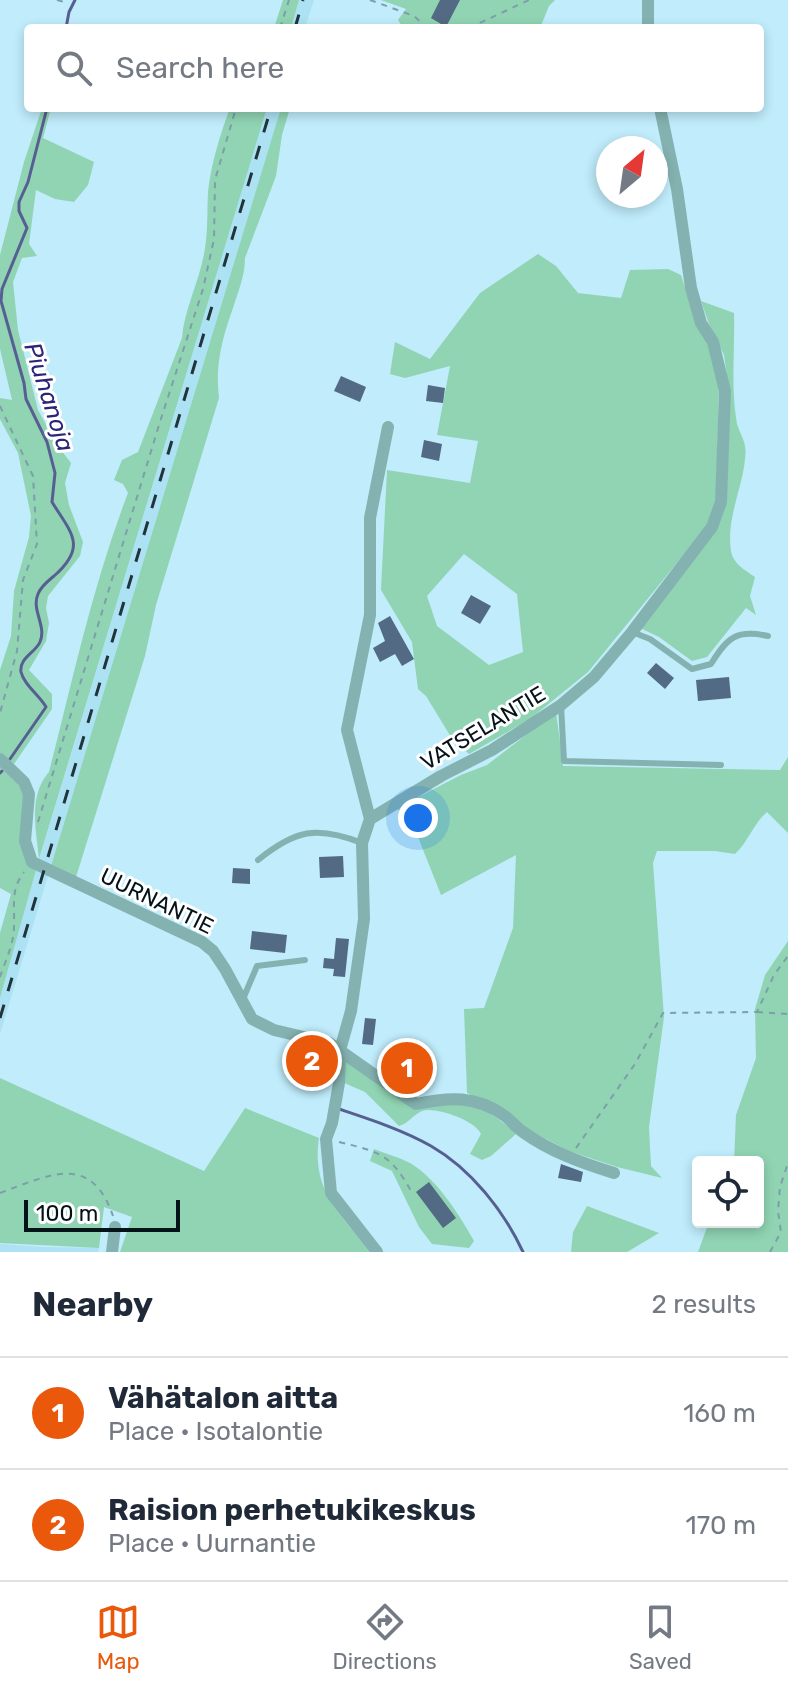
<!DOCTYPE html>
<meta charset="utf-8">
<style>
body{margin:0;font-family:Rubik,sans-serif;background:#f2f2f3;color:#1f2937}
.controls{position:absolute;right:24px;bottom:24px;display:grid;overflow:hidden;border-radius:8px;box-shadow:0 4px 12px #0003}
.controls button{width:72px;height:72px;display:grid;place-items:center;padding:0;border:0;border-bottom:2px solid #e0e1e3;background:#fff;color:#1f2937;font:40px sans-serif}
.compass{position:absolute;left:596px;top:136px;width:72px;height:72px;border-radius:50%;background:#fff;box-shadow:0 4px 12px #0003;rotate:29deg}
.scale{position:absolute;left:24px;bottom:20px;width:156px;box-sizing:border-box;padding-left:8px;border:4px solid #041318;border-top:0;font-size:22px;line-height:28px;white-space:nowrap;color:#041318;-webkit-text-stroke:6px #fff;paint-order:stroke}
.you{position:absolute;left:418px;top:818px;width:28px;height:28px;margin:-20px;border:6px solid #fff;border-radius:50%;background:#1a73e8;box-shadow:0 0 0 12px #1a73e833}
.badge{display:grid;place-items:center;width:52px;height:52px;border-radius:50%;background:#ea580c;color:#fff;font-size:26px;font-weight:700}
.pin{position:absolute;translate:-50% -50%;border:4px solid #fff;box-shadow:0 2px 8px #0006}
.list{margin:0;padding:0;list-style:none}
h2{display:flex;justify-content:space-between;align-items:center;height:104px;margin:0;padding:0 32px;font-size:34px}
h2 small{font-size:26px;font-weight:400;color:#747a83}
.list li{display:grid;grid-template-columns:52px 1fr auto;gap:24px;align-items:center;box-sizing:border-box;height:112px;padding:0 32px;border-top:2px solid #e0e1e3}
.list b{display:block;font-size:30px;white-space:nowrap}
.list p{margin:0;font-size:26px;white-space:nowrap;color:#747a83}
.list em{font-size:26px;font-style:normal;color:#747a83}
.icon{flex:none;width:44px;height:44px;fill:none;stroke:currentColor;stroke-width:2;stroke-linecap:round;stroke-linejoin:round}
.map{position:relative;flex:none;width:788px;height:1252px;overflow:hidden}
.search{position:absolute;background:#fff;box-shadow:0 4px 12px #0003;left:24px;right:24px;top:24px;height:88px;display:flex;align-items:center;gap:20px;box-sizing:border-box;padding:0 28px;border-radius:8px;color:#747a83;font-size:30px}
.sheet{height:328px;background:#fff}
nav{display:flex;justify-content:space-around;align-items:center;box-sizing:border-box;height:112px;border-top:2px solid #e0e1e3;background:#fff;font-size:22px;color:#747a83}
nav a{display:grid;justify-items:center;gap:4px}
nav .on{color:#ea580c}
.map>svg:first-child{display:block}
.built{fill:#ade1f4}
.green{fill:#90d4b3;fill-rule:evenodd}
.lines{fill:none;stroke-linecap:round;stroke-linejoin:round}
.stream{stroke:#575f92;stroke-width:3}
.building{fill:#526a83}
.path{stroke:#7d9eaa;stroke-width:2;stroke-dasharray:6 6;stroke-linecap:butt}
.service{stroke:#84b2b0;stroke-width:6}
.minor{stroke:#84b2b0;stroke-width:12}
.rail{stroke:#20343a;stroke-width:3;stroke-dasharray:14 14;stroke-linecap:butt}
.labels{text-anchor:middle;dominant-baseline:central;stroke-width:6;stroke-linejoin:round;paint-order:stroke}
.street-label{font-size:22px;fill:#041318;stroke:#fff}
.water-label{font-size:24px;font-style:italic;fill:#2b2479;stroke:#fff}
</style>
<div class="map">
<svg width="788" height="1252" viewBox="0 0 788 1252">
<rect width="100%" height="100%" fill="#c0ecfb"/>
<path class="built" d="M299,0h15l-9,28h-14z
M267,108h14l-281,926v-36l36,-128z
M0,1244l43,3 56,1 -1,4h-98z"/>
<path class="green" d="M283,0h16l-8,28h-17z
M381,0h174l-6,6 -9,22h-137l-5,-8 8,-11z
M42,108h9l-8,30 51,24 -6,23 -14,17 -19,-3 -19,-9 -7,54 8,12 -15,2 -9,24 5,48 20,80 20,36 13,17 -6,20 4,22 14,37 -3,14 -32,40 -2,12 3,15 -3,18 -17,29 23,24v15l-38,55 -14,-11v-83l11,-34 3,-45 15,-54 2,-21 -13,-63 -18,-34v-21l12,2 -12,-51v-94l24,-93z
M230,108h37l-228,751c-3,-30 -11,-63 10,-87 24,-94 44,-188 79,-279l-5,-9 -9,-4 8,-20 16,-8 44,-114c2,-29 19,-60 23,-90 3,-18 2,-37 3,-56 3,-28 12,-57 22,-84z
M281,108h9l-8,27 -6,41 -31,82c0,18 -7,34 -12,50 -11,31 -18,57 -14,90l-63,207 -11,51 -69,221 -25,-11z
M538,254l18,12 22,27 43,5 9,-28 38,-1 13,6 12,38 14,29 12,40 -3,121 -7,17 -6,11 -115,141 -58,47 -61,35 -18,-17 -25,-41 -8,-7 -6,-47 -31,-52 6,-120 83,13 8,-42 -41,-6 13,-69 -45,12 -15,-4 5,-32 35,17 50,-66zM464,554l53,40 6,58 -34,13 -52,-39 -10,-30z
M701,301l33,12c1,34 -3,71 2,105 2,17 12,21 9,41 -3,31 -19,60 -14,92 2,13 14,19 24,26l-5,19 6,19 -10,-7 -39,49 -15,4 -33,-24 -19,-9 72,-94 16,-152 -4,-27 -15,-31z
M556,712l7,54 217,4 8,-13v76l-21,-21c-14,12 -18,29 -32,42l-20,-3h-58l-4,12 11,154 -15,110 2,39 11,12 -45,-11 -48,-16 -44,-23 -21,-17 -37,-18 -3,-84 20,-1 29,-80 3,-73 -75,40 -25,-63 -19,-24 64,-33 26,-10z
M0,767l23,22 2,71 11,10 -36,128v-65l11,-39 -11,-6z
M788,941v311h-90l11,-30h49v-60h-24l2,-47 20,-57 -1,-49 10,-34z
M342,1056l72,53c45,-10 67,-8 102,25l-25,22 -9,4 -12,-6 11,-20c-5,-13 -40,-25 -54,-24 -12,1 -17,13 -28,16l-34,-34 -23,-10z
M0,1078l204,93 41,-63 74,30c-8,54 22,74 50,114h-249l12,-35 -28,-10 -5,41 -99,-5z
M374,1149c12,5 25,8 36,14 27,16 49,51 64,78l-5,7 -37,-4 -13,-17 -27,-56 -22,-10z
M587,1206l72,27 -32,19h-56l2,-20z"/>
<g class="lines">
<path class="stream" d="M66,28l3,-16 6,-12
M10,759l36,-52c-6,-11 -22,-22 -25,-35 -2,-14 14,-19 19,-30 7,-16 -9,-32 -2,-48 3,-8 10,-13 16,-18 34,-30 17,-43 -2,-74l3,-29 -8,-31 -21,-43 -2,-16 -23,-82 1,-12 25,-61 -8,-17v-9l9,-20 19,-74
M0,773l2,-2
M339,1109c30,10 64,21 92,37 40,23 73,65 92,106"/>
</g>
<path class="building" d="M440,0h20l-14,27 -15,-9z
M341,376l25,11 -6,15 -26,-11z
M428,385l17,3 -2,15 -17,-2z
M424,440l18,4 -3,17 -18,-4z
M471,595l20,11 -11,18 -19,-11z
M390,616l24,43 -12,7 -7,-12 -15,8 -7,-14 12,-7 -7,-18z
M656,663l18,15 -9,11 -18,-16z
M729,677l2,21 -33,3 -2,-21z
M343,856l1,21 -24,1 -1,-21z
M233,868l17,1v15l-18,-1z
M252,931l35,4 -2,18 -35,-4z
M336,938l13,1 -4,38 -12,-1 1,-7 -11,-1 1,-10 10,1z
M365,1018l11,1 -3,26 -11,-1z
M291,1046l40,11 -1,17 -44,-11z
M561,1164l22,8 -2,10 -23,-4z
M429,1182l27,36 -13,10 -27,-36z"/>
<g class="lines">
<path class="path" d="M57,0l7,2 1,-2
M370,0l44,16 13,12
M280,28l9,-28
M469,28l60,-28
M0,406l33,70 4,68 -14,36 -6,71 -17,62
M38,822l121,-397 44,-136 11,-50 1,-59 21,-72
M0,977c5,-15 14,-34 14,-50 1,-21 -4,-37 10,-55
M757,1012l31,2
M339,1142c41,10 52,12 73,51
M576,1148l59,-84 28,-51 94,-1 17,-37 14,-19
M0,1193c49,-18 91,-41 113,23
M770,1252l11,-20 -3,-21 2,-24 8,-24"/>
<path class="service" d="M632,632l18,7 42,30 19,-5c16,-26 25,-35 57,-28
M561,705l3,56 157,4
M258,860c37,-30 59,-35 104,-17
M243,999l14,-33 48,-6"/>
<path class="minor" d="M648,28v-28
M0,759l24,23 5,12 -4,47 7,21 170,80 11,9 12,18 27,50 22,11 55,13 87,61c33,-7 60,-9 89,12 6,5 12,12 18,16 28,20 59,31 91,41
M370,819l-23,-89 23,-115v-97l18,-91
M112,1252l3,-25
M377,1252l-46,-59 -5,-54 6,-16 7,-40 1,-33 11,-39 13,-92 -2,-76 8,-24 71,-43 51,-26 69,-45 33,-28 38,-45 80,-105 9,-25 4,-111 -12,-49 -12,-19 -10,-35 -14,-99 -17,-81"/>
<path class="rail" d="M295,28l8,-28
M0,1018l271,-910"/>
</g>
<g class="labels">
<g class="street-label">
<text transform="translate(483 728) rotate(-31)">VATSELANTIE</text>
<text transform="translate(157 901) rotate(26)">UURNANTIE</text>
</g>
<g class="water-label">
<text transform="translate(49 397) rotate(72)">Piuhanoja</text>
</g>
</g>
</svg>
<div class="controls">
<button><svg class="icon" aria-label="locate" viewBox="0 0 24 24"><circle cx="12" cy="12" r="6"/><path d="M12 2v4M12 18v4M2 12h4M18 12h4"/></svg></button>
</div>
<svg class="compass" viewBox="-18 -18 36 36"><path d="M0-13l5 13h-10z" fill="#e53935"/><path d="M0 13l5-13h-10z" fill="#747a83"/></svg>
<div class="scale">100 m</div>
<div class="you"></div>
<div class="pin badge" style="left:407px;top:1068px">1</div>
<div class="pin badge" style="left:312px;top:1061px">2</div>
<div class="search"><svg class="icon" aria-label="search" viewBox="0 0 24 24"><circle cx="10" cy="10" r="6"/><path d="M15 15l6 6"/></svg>Search here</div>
</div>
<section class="sheet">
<h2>Nearby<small>2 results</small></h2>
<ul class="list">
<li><span class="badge">1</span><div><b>Vähätalon aitta</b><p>Place · Isotalontie</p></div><em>160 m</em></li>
<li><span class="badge">2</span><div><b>Raision perhetukikeskus</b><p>Place · Uurnantie</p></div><em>170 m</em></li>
</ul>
</section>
<nav>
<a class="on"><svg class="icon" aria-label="map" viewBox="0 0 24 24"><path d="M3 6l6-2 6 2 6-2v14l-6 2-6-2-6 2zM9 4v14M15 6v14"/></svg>Map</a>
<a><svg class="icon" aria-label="directions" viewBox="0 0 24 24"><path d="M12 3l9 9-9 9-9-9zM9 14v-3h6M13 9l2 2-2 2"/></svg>Directions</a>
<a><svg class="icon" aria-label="saved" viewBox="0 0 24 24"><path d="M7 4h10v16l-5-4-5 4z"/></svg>Saved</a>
</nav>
